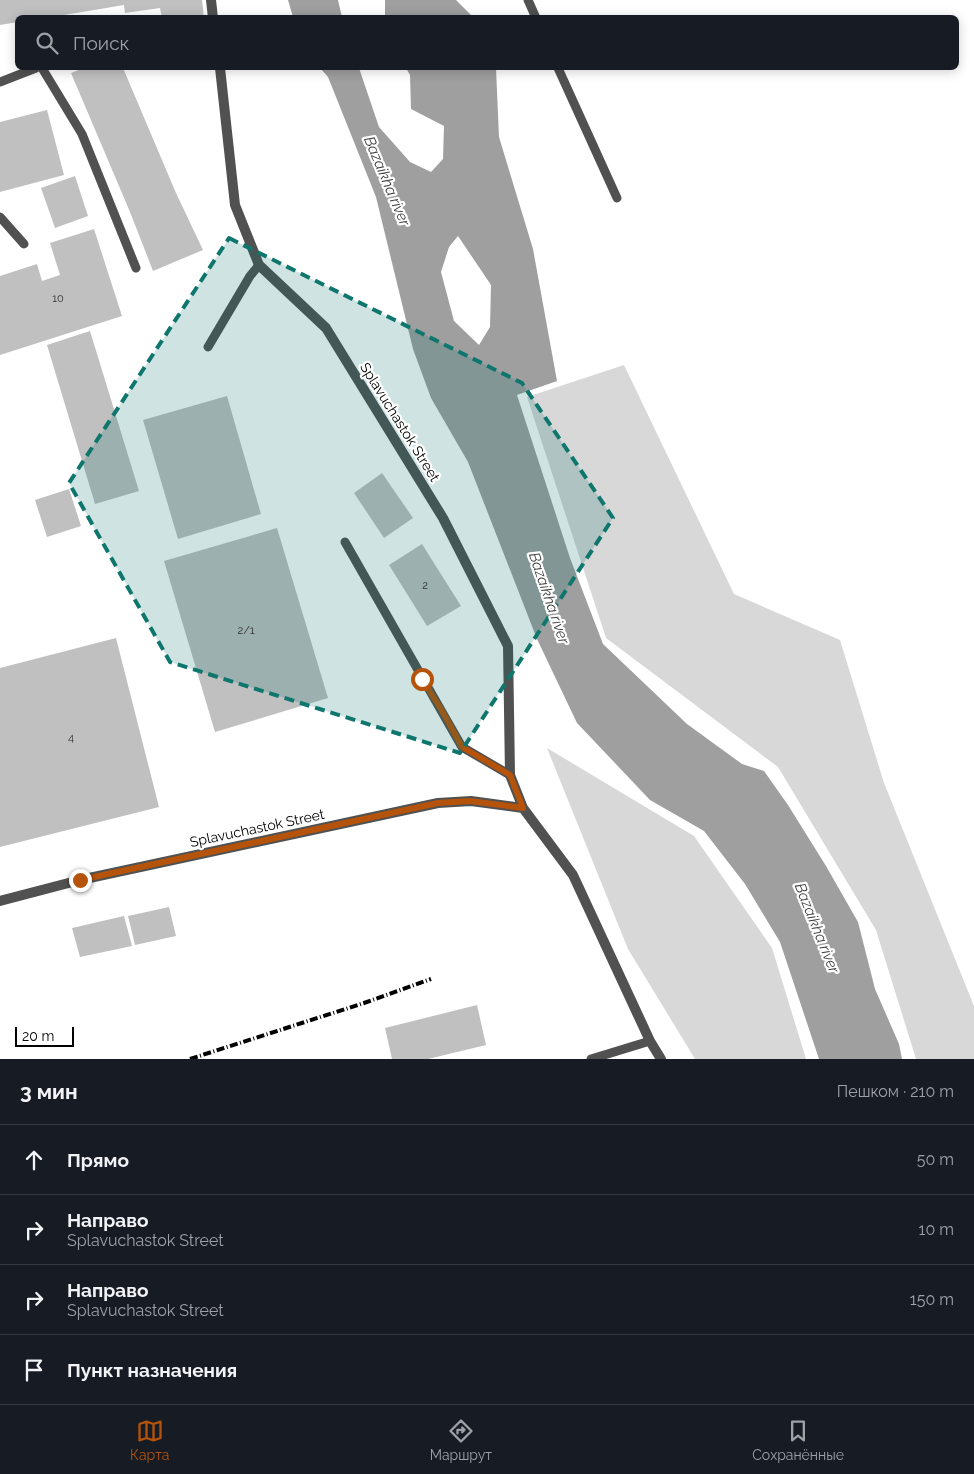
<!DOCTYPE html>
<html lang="ru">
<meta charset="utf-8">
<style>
body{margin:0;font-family:Raleway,sans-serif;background:#20242c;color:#f1f3f6}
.scale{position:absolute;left:15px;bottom:12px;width:59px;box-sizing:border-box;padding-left:5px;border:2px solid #000;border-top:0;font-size:14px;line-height:18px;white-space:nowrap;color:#000;-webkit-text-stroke:4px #fff;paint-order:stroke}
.stop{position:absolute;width:15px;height:15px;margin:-11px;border:4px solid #b45309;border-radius:50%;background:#fff}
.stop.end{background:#b45309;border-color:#fff;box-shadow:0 1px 5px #0008}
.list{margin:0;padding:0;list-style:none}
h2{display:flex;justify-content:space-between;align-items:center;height:65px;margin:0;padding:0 20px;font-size:21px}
h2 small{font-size:16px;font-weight:400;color:#9ea1a6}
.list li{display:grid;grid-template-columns:32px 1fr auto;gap:15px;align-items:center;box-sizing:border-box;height:70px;padding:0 20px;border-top:1px solid #363941}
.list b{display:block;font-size:19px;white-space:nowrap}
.list p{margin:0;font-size:16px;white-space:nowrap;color:#9ea1a6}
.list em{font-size:16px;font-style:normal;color:#9ea1a6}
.icon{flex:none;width:28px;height:28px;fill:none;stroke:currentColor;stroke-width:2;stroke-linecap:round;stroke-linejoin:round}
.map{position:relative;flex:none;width:974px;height:1059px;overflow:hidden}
.search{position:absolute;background:#171b24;box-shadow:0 2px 12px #0003;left:15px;right:15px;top:15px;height:55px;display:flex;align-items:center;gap:12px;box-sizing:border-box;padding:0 18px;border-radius:8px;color:#9ea1a6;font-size:19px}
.sheet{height:345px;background:#171b24}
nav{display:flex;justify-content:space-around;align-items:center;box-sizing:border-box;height:70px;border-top:1px solid #363941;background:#171b24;font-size:14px;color:#9ea1a6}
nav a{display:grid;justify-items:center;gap:2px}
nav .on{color:#b45309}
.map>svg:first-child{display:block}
.green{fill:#d8d8d8}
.water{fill:#9f9f9f;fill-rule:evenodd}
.building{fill:#c0c0c0}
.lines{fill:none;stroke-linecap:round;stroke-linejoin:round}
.lane{stroke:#515151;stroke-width:9}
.street{stroke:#515151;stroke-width:10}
.rail{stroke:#000;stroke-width:4;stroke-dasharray:8 2.5 1 2.5;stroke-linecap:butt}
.route{stroke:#b45309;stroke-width:6}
.marked{fill:#0f766e;fill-opacity:0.2;stroke:#0f766e;stroke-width:4;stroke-dasharray:10 6;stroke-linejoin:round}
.labels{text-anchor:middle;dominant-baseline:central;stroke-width:4.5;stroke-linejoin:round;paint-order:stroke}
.number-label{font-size:11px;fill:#303030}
.street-label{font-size:14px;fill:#000;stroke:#fff}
.water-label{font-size:15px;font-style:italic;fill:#404040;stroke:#fff}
</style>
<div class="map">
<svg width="974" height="1059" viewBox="0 0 974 1059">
<rect width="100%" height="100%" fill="#fff"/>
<path class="green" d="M624,365l110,229 106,46 44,143 90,223v53h-58l-40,-129 -98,-163 -172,-129 -79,-241z
M547,748l147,88 78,112 34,111h-111l-67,-110z"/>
<path class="water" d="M288,0h50l4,17h-49z
M385,0h71l17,17h-88z
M320,68h39l20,59 31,35 21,10 12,-13 1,-33 -33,-17 -1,-34 -4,-7h90l3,69 34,112 24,132 -40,14 53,163 33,86 84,80 55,40 22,7 24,34 38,61 32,56 17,67 24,55 3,15h-83l-39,-117 -35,-58 -41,-53 -54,-31 -73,-77 -40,-84 -69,-177 -37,-64 -18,-49 -37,-152 -48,-120zM458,236l33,49 -1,42 -11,18 -25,-24 -13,-49 8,-25z"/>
<path class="building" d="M0,0h202l2,18h-42l-2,-10 -35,5 -1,-8 -78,13h-28v4l-18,3z
M84,68h39l53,125 27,57 -50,21 -23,-59 -59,-139z
M47,110l17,65 -64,17v-70z
M75,176l13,40 -33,12 -14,-40z
M94,229l28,87 -122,39v-79l37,-12 5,17 18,-6 -10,-32z
M90,331l49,160 -44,13 -48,-159z
M227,396l34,118 -83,25 -35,-119z
M382,473l31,45 -29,20 -30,-45z
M69,489l12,37 -34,11 -12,-37z
M277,528l51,170 -113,34 -51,-171z
M422,544l39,62 -34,20 -38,-61z
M116,638l43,169 -159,40v-179z
M169,907l7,29 -41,9 -7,-29z
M124,916l8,30 -52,11 -8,-29z
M477,1005l9,40 -58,14h-36l-7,-31z"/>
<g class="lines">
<path class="lane" d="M528,0l8,18
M42,68l40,66 54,134
M558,68l59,130
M0,82l36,-14
M0,217l24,27
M208,347l42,-71 9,-11
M345,542l117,205 48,28
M591,1059l59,-18"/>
<path class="street" d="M211,0l2,18
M220,68l15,137 24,60 67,63 117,190 65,128 2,129 13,33 50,67 77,166 11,18
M0,901l80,-21 358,-77 33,-2 52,7"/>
<path class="rail" d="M190,1059l174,-56 67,-24"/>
</g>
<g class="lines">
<path class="route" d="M80,880l358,-77 32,-2 53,7 -13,-33 -48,-28 -21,-38 -19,-30"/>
</g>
<path class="marked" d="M229,238l293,145 91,135 -153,235 -290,-91 -101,-179z"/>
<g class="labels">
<g class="number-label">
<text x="58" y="298">10</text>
<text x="425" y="585">2</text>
<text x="246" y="630">2/1</text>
<text x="71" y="737">4</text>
</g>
<g class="street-label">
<text transform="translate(400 422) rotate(58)">Splavuchastok Street</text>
<text transform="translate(257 828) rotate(-12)">Splavuchastok Street</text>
</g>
<g class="water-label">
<text transform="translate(387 181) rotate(67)">Bazaikha river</text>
<text transform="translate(549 598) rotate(71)">Bazaikha river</text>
<text transform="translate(817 928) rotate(68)">Bazaikha river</text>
</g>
</g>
</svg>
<div class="scale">20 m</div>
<div class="stop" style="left:422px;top:679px"></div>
<div class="stop end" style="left:80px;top:880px"></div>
<div class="search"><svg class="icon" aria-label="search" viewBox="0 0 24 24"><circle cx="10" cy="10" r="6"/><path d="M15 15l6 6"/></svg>Поиск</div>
</div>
<section class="sheet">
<h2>3 мин<small>Пешком · 210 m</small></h2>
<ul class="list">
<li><svg class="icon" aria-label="ahead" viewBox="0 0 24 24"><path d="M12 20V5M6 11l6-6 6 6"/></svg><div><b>Прямо</b></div><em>50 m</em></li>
<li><svg class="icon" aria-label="right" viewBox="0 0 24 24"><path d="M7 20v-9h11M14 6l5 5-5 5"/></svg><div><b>Направо</b><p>Splavuchastok Street</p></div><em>10 m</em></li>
<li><svg class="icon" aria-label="right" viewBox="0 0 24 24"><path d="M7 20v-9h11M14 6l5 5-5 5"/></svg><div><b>Направо</b><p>Splavuchastok Street</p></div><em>150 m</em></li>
<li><svg class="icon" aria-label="arrive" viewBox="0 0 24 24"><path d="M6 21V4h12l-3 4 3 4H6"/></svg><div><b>Пункт назначения</b></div></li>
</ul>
</section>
<nav>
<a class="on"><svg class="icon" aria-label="map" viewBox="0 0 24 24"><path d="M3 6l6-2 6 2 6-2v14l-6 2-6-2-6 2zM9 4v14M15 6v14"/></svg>Карта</a>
<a><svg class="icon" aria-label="directions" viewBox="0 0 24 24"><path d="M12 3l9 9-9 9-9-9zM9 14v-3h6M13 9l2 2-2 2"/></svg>Маршрут</a>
<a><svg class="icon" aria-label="saved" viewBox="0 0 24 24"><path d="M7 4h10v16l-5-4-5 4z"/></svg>Сохранённые</a>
</nav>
